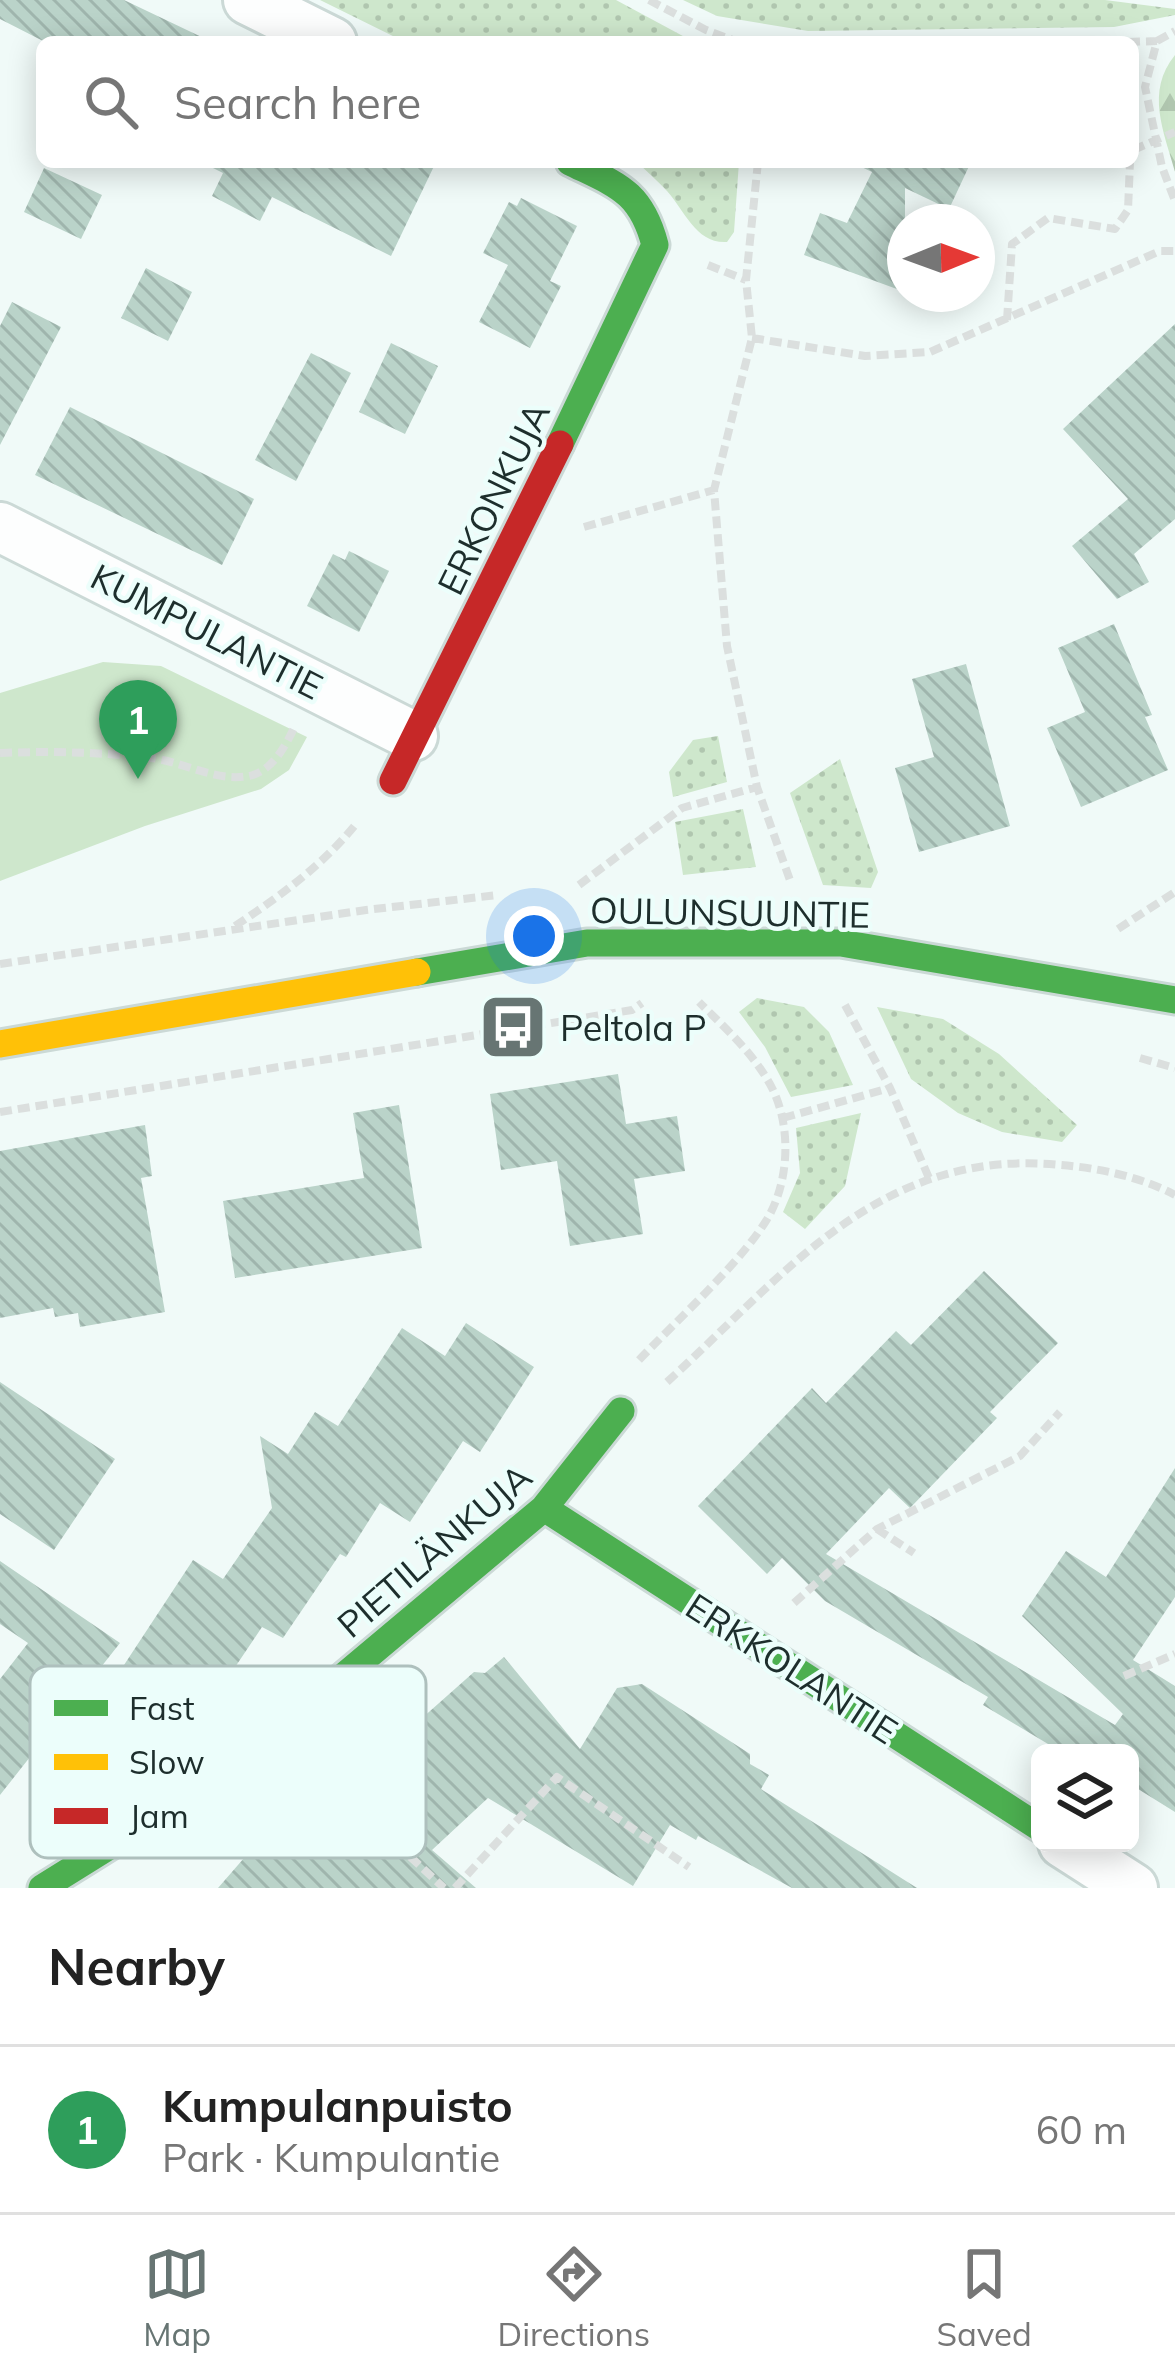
<!DOCTYPE html>
<meta charset="utf-8">
<style>
body{margin:0;font-family:Mulish,sans-serif;background:#f6f6f6;color:#222}
.controls{position:absolute;right:36px;bottom:36px;display:grid;overflow:hidden;border-radius:18px;box-shadow:0 6px 30px #0003}
.controls button{width:108px;height:108px;display:grid;place-items:center;padding:0;border:0;border-bottom:3px solid #e0e0e0;background:#fff;color:#222;font:60px sans-serif}
.compass{position:absolute;left:887px;top:204px;width:108px;height:108px;border-radius:50%;background:#fff;box-shadow:0 6px 30px #0003;rotate:89deg}
.you{position:absolute;left:534px;top:936px;width:42px;height:42px;margin:-30px;border:9px solid #fff;border-radius:50%;background:#1a73e8;box-shadow:0 0 0 18px #1a73e833}
.badge{display:grid;place-items:center;width:78px;height:78px;border-radius:50%;background:#677573;color:#fff;font-size:39px;font-weight:700}
.pin{position:absolute;translate:-50% -99px;filter:drop-shadow(0 3px 6px #0008)}
.pin::after{content:'';position:absolute;top:63px;width:42px;height:36px;background:inherit;clip-path:polygon(0 0,100% 0,50% 100%)}
.list{margin:0;padding:0;list-style:none}
h2{display:flex;justify-content:space-between;align-items:center;height:156px;margin:0;padding:0 48px;font-size:51px}
h2 small{font-size:39px;font-weight:400;color:#767676}
.list li{display:grid;grid-template-columns:78px 1fr auto;gap:36px;align-items:center;box-sizing:border-box;height:168px;padding:0 48px;border-top:3px solid #e0e0e0}
.list b{display:block;font-size:45px;white-space:nowrap}
.list p{margin:0;font-size:39px;white-space:nowrap;color:#767676}
.list em{font-size:39px;font-style:normal;color:#767676}
.icon{flex:none;width:66px;height:66px;fill:none;stroke:currentColor;stroke-width:2;stroke-linecap:round;stroke-linejoin:round}
.map{position:relative;flex:none;width:1175px;height:1888px;overflow:hidden}
.search{position:absolute;background:#fff;box-shadow:0 6px 30px #0003;left:36px;right:36px;top:36px;height:132px;display:flex;align-items:center;gap:30px;box-sizing:border-box;padding:0 42px;border-radius:18px;color:#767676;font-size:45px}
.sheet{height:324px;background:#fff}
nav{display:flex;justify-content:space-around;align-items:center;box-sizing:border-box;height:168px;border-top:3px solid #e0e0e0;background:#fff;font-size:33px;color:#767676}
nav a{display:grid;justify-items:center;gap:6px}
nav .on{color:#677573}
.map>svg:first-child{display:block}
.grass{fill:url(#grass-dots)}
.forest{fill:url(#forest-firs)}
.park{fill:#cee7cc}
.building{fill:url(#building-back-hatch)}
.lines{fill:none;stroke-linecap:round;stroke-linejoin:round}
.street-casing{stroke:#cbd9d6;stroke-width:54}
.fast-casing{stroke:#cbd9d6;stroke-width:33}
.slow-casing{stroke:#cbd9d6;stroke-width:33}
.jam-casing{stroke:#cbd9d6;stroke-width:33}
.path{stroke:#dbdfde;stroke-width:8;stroke-dasharray:12 6;stroke-linecap:butt}
.street{stroke:#fdfefe;stroke-width:48}
.fast{stroke:#4caf50;stroke-width:27}
.slow{stroke:#ffc107;stroke-width:27}
.jam{stroke:#c62828;stroke-width:27}
.labels{text-anchor:middle;dominant-baseline:central;stroke-width:9;stroke-linejoin:round;paint-order:stroke}
.street-label{font-size:36px;fill:#1d2e2c;stroke:#ecfefb}
.poi-label{font-size:36px;fill:#1d2e2c;stroke:#ecfefb;text-anchor:start}
.key{fill:#ecfefb;stroke:#aec0bd;stroke-width:3}
.key-label{font-size:33px;fill:#1d2e2c}
</style>
<div class="map">
<svg width="1175" height="1888" viewBox="0 0 1175 1888">
<defs>
<pattern id="grass-dots" width="8" height="8" patternUnits="userSpaceOnUse" patternTransform="scale(3)"><rect width="8" height="8" fill="#cee7cc"/><path d="M2 2h.1M6 6h.1" fill="none" stroke="#b0c6af" stroke-width="1.8" stroke-linecap="round"/></pattern>
<pattern id="forest-firs" width="22" height="20" patternUnits="userSpaceOnUse" patternTransform="scale(3)"><rect width="22" height="20" fill="#cee7cc"/><path d="M5 1l3.5 6h-7zM16 11l3.5 6h-7z" fill="#b0c6af"/></pattern>
<pattern id="building-back-hatch" width="6" height="6" patternUnits="userSpaceOnUse" patternTransform="scale(3)"><rect width="6" height="6" fill="#bad3c9"/><path d="M-1 5l2 2M0 0l6 6M5-1l2 2" fill="none" stroke="#9fb5ad"/></pattern>
</defs>
<rect width="100%" height="100%" fill="#f0faf8"/>
<path class="grass" d="M320,0h296l78,42h-289z
M683,0h422l70,9v6l-61,12 -306,4 -91,-15z
M637,162h102l-5,70 -7,10c-31,2 -42,-31 -60,-51 -9,-10 -20,-19 -30,-29z
M718,736l9,46 -54,15 -4,-25 24,-32z
M840,759l38,113 -7,16 -48,-3 -33,-92z
M743,809l13,58 -73,8 -8,-53z
M757,998l47,9 25,25 24,53 -62,12 -26,-50 -26,-35z
M877,1007l66,12 56,35 78,71 -15,17 -60,-10 -44,-19 -47,-34z
M861,1113l-16,73 -40,43 -22,-17 17,-39 -4,-45z"/>
<path class="forest" d="M1175,55v117c-11,-41 -30,-80 0,-117z"/>
<path class="park" d="M103,662l58,4 146,71 -18,33 -28,19 -116,37 -145,55v-188z"/>
<path class="building" d="M0,0h124l88,42h-167l-45,-23z
M201,162h235l-45,94 -119,-59 -12,24 -48,-25 11,-23z
M851,162h120l-22,47 -44,-21v104l-101,-37 16,-42 27,10 25,-51z
M44,168l58,27 -21,44 -57,-27z
M521,198l56,28 -27,55 11,5 -31,62 -51,-26 29,-57 -25,-12 26,-51 8,4z
M146,268l46,24 -24,49 -47,-23z
M12,302l49,25 -61,118v-119z
M1175,324v195l-41,35 15,28 -32,17 -45,-53 56,-47 -65,-70z
M391,343l47,23 -33,68 -46,-22z
M311,353l40,20 -55,108 -41,-21z
M70,407l184,92 -32,66 -187,-90z
M349,551l40,20 -30,61 -52,-26 26,-52 12,6z
M1114,624l38,91 -7,2 23,53 -87,37 -34,-79 38,-16 -27,-64z
M966,664l44,162 -91,26 -24,-84 39,-11 -22,-78z
M618,1074l8,50 51,-8 8,55 -51,8 9,55 -73,12 -13,-85 -56,9 -11,-76z
M399,1105l23,143 -187,30 -12,-77 141,-23 -11,-65z
M145,1125l7,51 -11,2 24,134 -85,15 -2,-14 -23,4 -2,-9 -53,10v-167z
M984,1271l74,72 -68,69 7,6 -87,90 -21,-20 -63,66 289,171 8,-11 -101,-98 44,-65 40,26 69,-109v129l-42,63 42,26v126l-45,-28v-31h-67l-80,-48 5,-8 -163,-96 -43,-43 -15,16 -69,-68 114,-118 14,15 70,-72 15,14z
M466,1323l68,44 -54,85 -17,-11 -53,81 -30,-19 -34,54 -6,-3 -57,84 -21,-11 -43,64 -8,-6 -15,24 -72,-44 69,-105 30,19 49,-71 -12,-72 28,18 27,-42 23,14 64,-98 43,28z
M0,1382l115,77 -61,91 -54,-36z
M0,1561l120,82 -120,152v-116l28,-36 -28,-19z
M504,1657l76,92 37,-61 25,-4 108,70v10l19,11 -8,14 156,99h-125l-94,-52 -2,4 -26,-15 -37,61 -145,-88 -56,52 44,38h-258l91,-105 27,24 57,-53 1,-11 80,-71 11,1z"/>
<g class="lines">
<g class="street-casing">
<path id="street" d="M248,0l84,42
M0,527l413,209
M1063,1843l70,45"/>
</g>
<g class="fast-casing">
<path id="fast" d="M560,444l95,-199c-14,-54 -38,-60 -85,-83
M417,972l170,-29h254l334,57
M544,1508l496,320
M42,1888l191,-119 311,-261 77,-97"/>
</g>
<g class="slow-casing">
<path id="slow" d="M0,1044l417,-72"/>
</g>
<g class="jam-casing">
<path id="jam" d="M393,781l167,-337"/>
</g>
<path class="path" d="M649,0l57,30 32,12
M1157,41l18,-10
M1128,42l29,-1 -12,46 17,80 13,34
M1133,150l42,-18
M758,162l-12,118 6,58 -38,152 13,156 30,141 34,96
M708,265l38,15
M1007,320l5,-76 36,-26 67,11 13,-19 2,-48
M752,338l113,18 65,-4 230,-101h15
M584,527l130,-37
M0,753c51,-2 100,-1 151,5 34,4 68,26 102,17 21,-7 33,-30 42,-49
M579,885l103,-77 75,-21
M235,926c45,-30 87,-60 121,-102
M1118,929l57,-37
M0,964l366,-54 132,-15
M845,1005l45,83 39,90
M1140,1058l35,10
M0,1112l632,-102 10,-7
M783,1118l107,-30
M639,1360c36,-38 108,-103 131,-146 21,-40 21,-97 -3,-135 -18,-30 -44,-53 -68,-77
M667,1382c120,-109 213,-235 394,-217 38,3 80,12 114,30
M877,1529l37,24
M794,1603l83,-74 143,-73 40,-44
M1124,1676l51,-22
M321,1769l3,8 120,111
M455,1888l102,-111 132,90"/>
<use href="#street" class="street"/>
<use href="#fast" class="fast"/>
<use href="#slow" class="slow"/>
<use href="#jam" class="jam"/>
</g>
<defs>
<g id="bus-square" transform="scale(3.45)"><rect x="-9" y="-9" width="18" height="18" rx="4" fill="#677573" stroke="#ecfefb"/><path d="M-5-6H5V4H4V6H2V4H-2V6H-4V4H-5ZM-3.5-4V0h7V-4ZM-3.5 1.2v1.5H-2V1.2ZM2 1.2v1.5H3.5V1.2Z" fill="#fff"/></g>
</defs>
<g fill-rule="evenodd">
<use href="#bus-square" x="513" y="1027"/>
</g>
<g class="labels">
<g class="street-label">
<text transform="translate(493 498) rotate(-64)">ERKONKUJA</text>
<text transform="translate(207 631) rotate(27)">KUMPULANTIE</text>
<text transform="translate(730 912) rotate(1)">OULUNSUUNTIE</text>
<text transform="translate(434 1550) rotate(-41)">PIETILÄNKUJA</text>
<text transform="translate(792 1668) rotate(33)">ERKKOLANTIE</text>
</g>
<g class="poi-label">
<text x="560" y="1027">Peltola P</text>
</g>
</g>
<rect x="30" y="1666" width="396" height="192" rx="18" class="key"/>
<rect x="54" y="1700" width="54" height="16" fill="#4caf50"/>
<rect x="54" y="1754" width="54" height="16" fill="#ffc107"/>
<rect x="54" y="1808" width="54" height="16" fill="#c62828"/>
<g class="key-label">
<text x="129" y="1720">Fast</text>
<text x="129" y="1774">Slow</text>
<text x="129" y="1828">Jam</text>
</g>
</svg>
<div class="controls">
<button><svg class="icon" aria-label="layers" viewBox="0 0 24 24"><path d="M12 4l9 5-9 5-9-5zM3 14l9 5 9-5"/></svg></button>
</div>
<svg class="compass" viewBox="-18 -18 36 36"><path d="M0-13l5 13h-10z" fill="#e53935"/><path d="M0 13l5-13h-10z" fill="#767676"/></svg>
<div class="you"></div>
<div class="pin badge" style="left:138px;top:779px;background:#2e9e5b">1</div>
<div class="search"><svg class="icon" aria-label="search" viewBox="0 0 24 24"><circle cx="10" cy="10" r="6"/><path d="M15 15l6 6"/></svg>Search here</div>
</div>
<section class="sheet">
<h2>Nearby<small></small></h2>
<ul class="list">
<li><span class="badge" style="background:#2e9e5b">1</span><div><b>Kumpulanpuisto</b><p>Park · Kumpulantie</p></div><em>60 m</em></li>
</ul>
</section>
<nav>
<a class="on"><svg class="icon" aria-label="map" viewBox="0 0 24 24"><path d="M3 6l6-2 6 2 6-2v14l-6 2-6-2-6 2zM9 4v14M15 6v14"/></svg>Map</a>
<a><svg class="icon" aria-label="directions" viewBox="0 0 24 24"><path d="M12 3l9 9-9 9-9-9zM9 14v-3h6M13 9l2 2-2 2"/></svg>Directions</a>
<a><svg class="icon" aria-label="saved" viewBox="0 0 24 24"><path d="M7 4h10v16l-5-4-5 4z"/></svg>Saved</a>
</nav>
